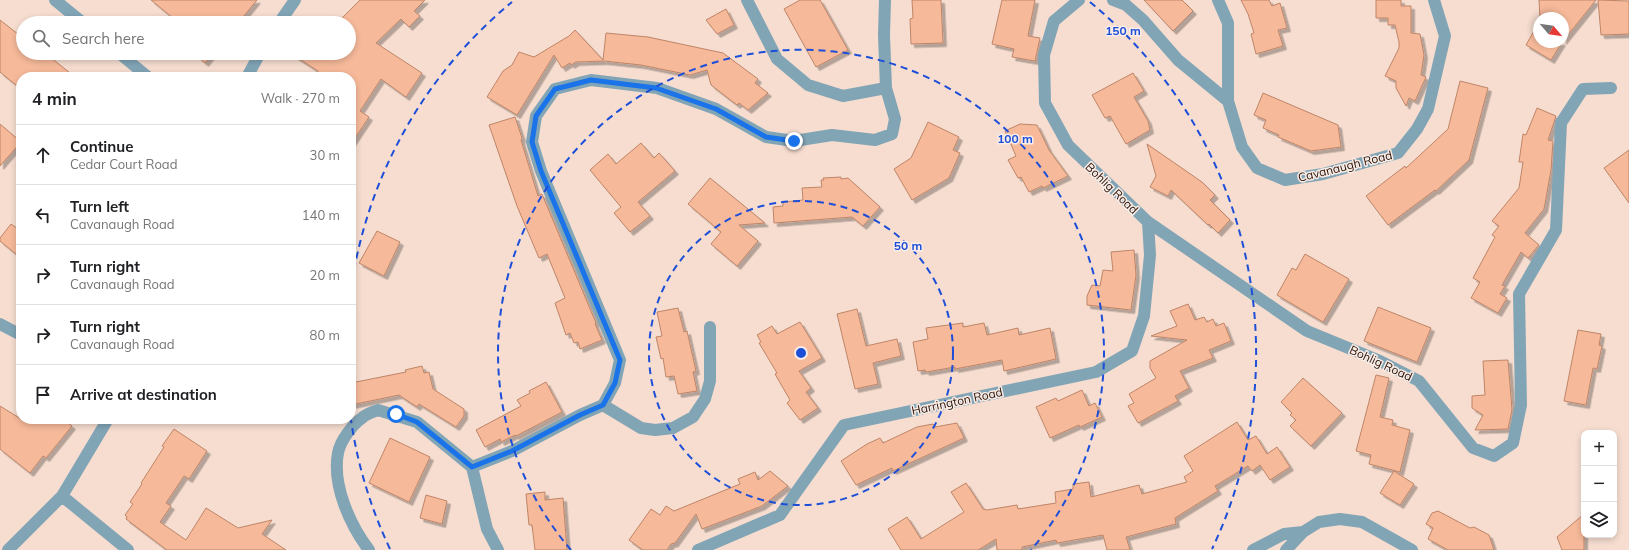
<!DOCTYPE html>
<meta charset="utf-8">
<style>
body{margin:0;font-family:Mulish,sans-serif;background:#f6f6f6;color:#202124}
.controls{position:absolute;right:12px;bottom:12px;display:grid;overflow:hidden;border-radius:8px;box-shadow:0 2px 6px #0003}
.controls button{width:36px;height:36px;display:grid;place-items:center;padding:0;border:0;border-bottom:1px solid #e0e0e0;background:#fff;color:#202124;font:20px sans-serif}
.compass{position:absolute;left:1533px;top:12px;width:36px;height:36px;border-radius:50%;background:#fff;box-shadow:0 2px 6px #0003;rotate:119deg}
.stop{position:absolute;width:12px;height:12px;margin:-9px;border:3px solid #1a73e8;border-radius:50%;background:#fff}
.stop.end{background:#1a73e8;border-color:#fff;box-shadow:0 1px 4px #0008}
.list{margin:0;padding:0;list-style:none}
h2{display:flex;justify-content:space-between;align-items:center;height:52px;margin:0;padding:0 16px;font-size:17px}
h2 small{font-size:13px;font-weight:400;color:#757577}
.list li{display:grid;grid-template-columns:26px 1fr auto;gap:12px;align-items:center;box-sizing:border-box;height:60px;padding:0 16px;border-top:1px solid #e0e0e0}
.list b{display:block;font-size:15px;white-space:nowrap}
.list p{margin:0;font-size:13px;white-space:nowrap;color:#757577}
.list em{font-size:13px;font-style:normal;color:#757577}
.icon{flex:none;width:22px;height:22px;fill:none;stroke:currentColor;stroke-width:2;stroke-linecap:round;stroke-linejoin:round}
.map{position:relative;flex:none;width:1629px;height:550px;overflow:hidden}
.search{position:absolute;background:#fff;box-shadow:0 2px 6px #0003;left:16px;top:16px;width:340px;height:44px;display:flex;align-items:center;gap:10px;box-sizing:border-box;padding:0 14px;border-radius:22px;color:#757577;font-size:15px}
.panel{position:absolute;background:#fff;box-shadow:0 2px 6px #0003;left:16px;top:72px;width:340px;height:352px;border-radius:16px}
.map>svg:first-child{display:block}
.building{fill:#f6b99a;stroke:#be8568;filter:url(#shadow)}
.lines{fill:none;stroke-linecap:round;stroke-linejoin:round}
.minor{stroke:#82a5b6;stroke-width:12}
.route{stroke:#1a73e8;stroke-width:5}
.ring{fill:none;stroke:#1d4ed8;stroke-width:2;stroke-dasharray:7 5}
.labels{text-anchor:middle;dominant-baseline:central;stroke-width:3;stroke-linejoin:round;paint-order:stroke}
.street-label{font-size:12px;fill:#2a1408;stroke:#faede7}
.centre{fill:#1d4ed8;stroke:#faede7;stroke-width:2}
.ring-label{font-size:12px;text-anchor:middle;font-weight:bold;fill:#1d4ed8;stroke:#faede7;stroke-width:3;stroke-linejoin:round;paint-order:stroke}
</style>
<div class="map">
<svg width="1629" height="550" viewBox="0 0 1629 550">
<defs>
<filter id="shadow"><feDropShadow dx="3.5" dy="3.5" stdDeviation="0" flood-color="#0004"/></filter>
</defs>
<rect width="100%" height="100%" fill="#f6ddd0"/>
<path class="building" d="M151,0h106l-19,23h-59z
M360,0h65l-11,11 6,5 -11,11 -8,-8 -25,24 46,30 -16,24 -25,-18 -21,32 9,6 -18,27v-67h-36l3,-6 -28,-18h59v-30h-12z
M800,0h20l28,50 -32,17 -32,-58z
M912,0h29l2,43 -32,1 -1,-25 3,-1z
M1002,0h33l-7,36 12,2 -5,23 -23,-4 2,-8 -22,-5z
M1144,0h38l11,11 -20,20z
M1241,0h28l3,6 8,-3 7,25 -9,2 5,16 -27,8 -5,-20 3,-1 -6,-19z
M1376,0h25v6h10v27l9,1 4,21 -3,20 5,2 -11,24 -6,-3 -3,8 -10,-18v-7l-11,-5 14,-28v-6l-4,-17h-7v-7h-12z
M1539,0h57l-33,41v-23h-23z
M1598,0l31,1v33l-28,1z
M726,9l8,16 -17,9 -11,-14z
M0,20l23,18v15h22l30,24h-54v12l-21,-17z
M1539,22v20h23l-11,18 -25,-15z
M575,30l28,30 3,-27 42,4 75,16 35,26 -3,4 13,10 -20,17 -9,-7 -2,2 -26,-20 -4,-15 -17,5 -49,-10 -37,-4 -28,1 -5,3 -1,-2 -8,5 -8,-13 -37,60 -30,-18 16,-26 9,-6 7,-13 15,5 35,-21z
M194,53h19l-8,10z
M1133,73l11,18 -10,6 14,24 2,9 -24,14 -16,-28 -5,2 -13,-23z
M1460,81l28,7 -19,72 -33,31 -1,-1 -47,35 -22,-29 39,-30 1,2 42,-39z
M1263,93l75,32 3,22 -30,4 -33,-14 1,-2 -16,-7 3,-8 -12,-5z
M1537,108l19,8 -8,24 5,1 -2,29 -7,39 -19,24 14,12 -11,13 -7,-6 -19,33 3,1 -5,8 7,4 -9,15 -27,-15 9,-16 -7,-4 22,-41 -3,-2 7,-9 -7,-5 27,-33 4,-26h-4l4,-28 3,1z
M515,117l7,21 -1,2 17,56 4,-2 54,129 -1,1 7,16 -22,9 -2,-7 -4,1 -4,-10 -4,2 -11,-32 10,-5 -18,-44 -8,4 -22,-52 -28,-81z
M928,122l31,15 -6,13 7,3 -11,25 -37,22 -18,-31 17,-11z
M0,124l21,18 -21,24z
M1020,124l17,1 12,25 19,26 -25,12 -1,-2 -13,6 -8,-15 -3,1 -10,-18 8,-4 -11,-25z
M641,143l13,15 5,-5 16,18 -37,31 12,14 -20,16 -16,-19 7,-6 -31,-37 18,-16 8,10z
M1147,144l55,38 13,13 -5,5 20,20 -12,13 -9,-9 -1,1 -37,-35 -3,6 -18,-9 6,-11z
M1629,150v53l-25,-35z
M841,177v2l7,-1 32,29 -17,19 -11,-9 -78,6 -1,-16 10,-1v-4l20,-2 -1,-12 20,-1 -1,-7h3l-1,-2z
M710,178l55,45 -26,2 19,16 -21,25 -26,-22 10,-12 -33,-28z
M11,224l10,7v27l-21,-17v-3z
M377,231l23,11 -16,34 -25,-13z
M1134,250l2,25 -5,35 -44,-5v-9l5,-11 8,1 3,-16 10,1 -2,-19z
M1305,254l44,25 -26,43 -46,-27 15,-27 4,2z
M1188,304l7,16 9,-3 3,5 6,-3 3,7 8,-3 7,18 -22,9 4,8 -33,13 9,17 -14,8 3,5 -40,22 -10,-17 6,-3 -5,-9 27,-16 -6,-10v-7l37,-21 -36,-4 26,-10 -7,-15z
M1378,307l53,21 -14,34 -53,-21z
M678,308l6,24 3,-1 9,40 -3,1 4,19 -19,3 -4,-18 -8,1 -3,-19 -2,1 -5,-22 6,-1 -5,-24z
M857,309l9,37 31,-7 4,17 -28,7 5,21 -23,5 -18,-75z
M800,322l22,36 -23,13 12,17 -5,4 12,16 -18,12 -13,-17 3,-3 -15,-26 2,-1 -18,-30 2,-1 -4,-7 15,-9 5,8z
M963,323v4l21,-4 3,12 31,-7 1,7 31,-7 6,31 -52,12 -2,-11 -47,9v-2l-29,5 -1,-2 -7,1 -5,-29 15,-3 -2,-11z
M1578,330l23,4 -2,11 3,1 -5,23 -4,-1 -7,37 -22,-4z
M1508,360l4,50 -4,19 -33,1 8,-15 -11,-7v-12l13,-1 -2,-34z
M422,366l2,7 5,-1 4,17 31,20v7l-8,11 -37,-23 -2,3 -18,-12 -48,10v-22l55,-11 -1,-2z
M1376,375l13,3 -9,39 13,3 -1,5 18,5 -10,42 -31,-8 2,-9 -15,-4z
M1303,378l39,35 -31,33 -21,-20 6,-6 -6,-5 2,-2 -11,-11z
M546,382l16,30 -46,24 -1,-1 -14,7 -1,-3 -15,8 -9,-17 45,-24 -4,-6 13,-7 -1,-2z
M1082,390l7,16 6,-3 7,14 -22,10 -1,-2 -29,13 -14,-31 20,-9 2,3z
M0,406l21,13h42l9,7 -26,32 -3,-2 -13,17 -30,-24z
M1237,422l11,18 8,-4 11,18 10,-7 13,20 -20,13 -10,-15 -8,6 -4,-5 -33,20 3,5 -43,27 1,6 -50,13 4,13h-23l-4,-15 -46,8 -1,-3 -34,7v3h-25l-1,-11 -18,11h-77l-13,-21 19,-12 14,22 43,-27 -13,-20 15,-9 17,26 4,1 30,-5 1,4 38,-6 -1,-11 18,-3v-5l16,-2 2,15 48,-12 3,9 45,-12 -3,-5 9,-6 -9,-15z
M957,423l7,15 -71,33 -1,-3 -36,17 -15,-24 26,-17 13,-6 3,5 34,-16 16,-3 2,3z
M174,429l33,22 -18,28 -5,-3 -18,27 5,3 -11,16 26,18 20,-32 32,20 34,-8 -10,14 24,16h-119l-41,-31 1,-2 -2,-2 8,-11 -3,-2 12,-18 -1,-1 23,-36 -2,-1z
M390,438l40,19 -21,45 -40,-19z
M770,471l18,15 -26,20 -60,23 -6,-15 -21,29 -4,1 -4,6h-24l-14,-10 22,-31 9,6 6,-9 8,5 66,-27 -2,-5 17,-7 3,8z
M1394,471l20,13 -14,21 -20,-12z
M545,492v8l18,-2 4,52h-32l-3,-25h-3l-3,-31z
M426,495l21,6 -5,23 -22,-6z
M1438,511l32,17 4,-1 15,8 5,15h-46l-20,-11 5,-11 -7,-4 6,-11z
M1584,514v36h-22l-5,-13z"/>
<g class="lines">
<path class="minor" d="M55,0l28,23
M747,0l30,59 31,26 35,11 43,-8
M1079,0l-25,21 -10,34 1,48 23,42 80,77 159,109 73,30 39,20 54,67 21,8 19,-13 8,-38 -2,-111 37,-64 5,-107 22,-34 28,-1
M1113,0l13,5 17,15 35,40 50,41
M1218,0l10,23v78l14,46 15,21 28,12 38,-6 75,-21 19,-24 11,-20 17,-73 -11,-36
M279,23l16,-23
M119,53l29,24
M247,77l13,-24
M0,324l21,11
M603,405l38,23 14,2 18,-2 20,-11 12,-18 5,-18v-54
M62,496l66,54
M8,550l54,-54 46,-77
M369,550c-19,-25 -37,-65 -31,-97 2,-12 15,-29 24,-35 4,-4 11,-6 16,-8l39,12 55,45
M498,550l-11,-21 -15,-62 40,-16 68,-36 23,-10 12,-22 5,-23 -79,-189 -9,-29 4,-26 19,-27 36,-9 66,8 59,21 50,28 28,4 38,-6 43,5 17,-6 3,-15 -9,-31 -2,-53 1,-35
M698,550l82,-35 64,-90 252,-53 36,-21 12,-35 6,-61 -2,-33
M1253,550l31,-16 19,-2 16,-10 21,-3 22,3 50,28
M1286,550l17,-18"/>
</g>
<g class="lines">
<path class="route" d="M396,414l21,8 55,45 40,-16 68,-36 23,-10 12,-22 5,-23 -79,-189 -9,-29 4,-26 19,-27 36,-9 65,8 60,21 50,28 28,4"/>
</g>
<g class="ring">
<circle cx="801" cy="353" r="152"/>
<path d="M571 550A303 303 0 1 1 1031 550"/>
<path d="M390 549A455 455 0 0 1 351 420M352 282A455 455 0 0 1 512 2M1090 2A455 455 0 0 1 1212 549"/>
</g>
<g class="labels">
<g class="street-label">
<text transform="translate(1345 166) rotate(-14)">Cavanaugh Road</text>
<text transform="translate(1112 188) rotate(44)">Bohlig Road</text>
<text transform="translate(1381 363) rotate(25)">Bohlig Road</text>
<text transform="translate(957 401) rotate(-12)">Harrington Road</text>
</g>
</g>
<circle cx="801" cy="353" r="6" class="centre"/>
<g class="ring-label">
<text x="1123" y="35">150 m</text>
<text x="1015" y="143">100 m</text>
<text x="908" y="250">50 m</text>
</g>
</svg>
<div class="controls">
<button>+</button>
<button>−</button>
<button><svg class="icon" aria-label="layers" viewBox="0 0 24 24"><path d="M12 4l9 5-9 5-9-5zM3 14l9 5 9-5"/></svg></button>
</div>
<svg class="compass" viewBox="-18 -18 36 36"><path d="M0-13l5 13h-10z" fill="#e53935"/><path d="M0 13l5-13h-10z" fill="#757577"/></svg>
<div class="stop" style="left:396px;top:414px"></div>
<div class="stop end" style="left:794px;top:141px"></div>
<div class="search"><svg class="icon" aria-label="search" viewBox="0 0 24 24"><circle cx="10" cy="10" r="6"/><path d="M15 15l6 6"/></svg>Search here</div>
<section class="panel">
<h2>4 min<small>Walk · 270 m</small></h2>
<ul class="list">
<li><svg class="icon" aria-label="ahead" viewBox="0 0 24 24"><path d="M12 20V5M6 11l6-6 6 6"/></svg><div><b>Continue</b><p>Cedar Court Road</p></div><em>30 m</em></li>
<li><svg class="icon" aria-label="left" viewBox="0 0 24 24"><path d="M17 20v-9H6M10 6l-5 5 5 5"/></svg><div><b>Turn left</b><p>Cavanaugh Road</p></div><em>140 m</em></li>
<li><svg class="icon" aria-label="right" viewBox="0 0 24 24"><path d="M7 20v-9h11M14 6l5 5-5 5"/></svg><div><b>Turn right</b><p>Cavanaugh Road</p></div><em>20 m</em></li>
<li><svg class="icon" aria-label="right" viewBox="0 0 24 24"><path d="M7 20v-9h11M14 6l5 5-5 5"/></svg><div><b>Turn right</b><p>Cavanaugh Road</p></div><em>80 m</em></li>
<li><svg class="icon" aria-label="arrive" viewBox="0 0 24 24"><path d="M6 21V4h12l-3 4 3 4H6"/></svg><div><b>Arrive at destination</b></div></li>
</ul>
</section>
</div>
